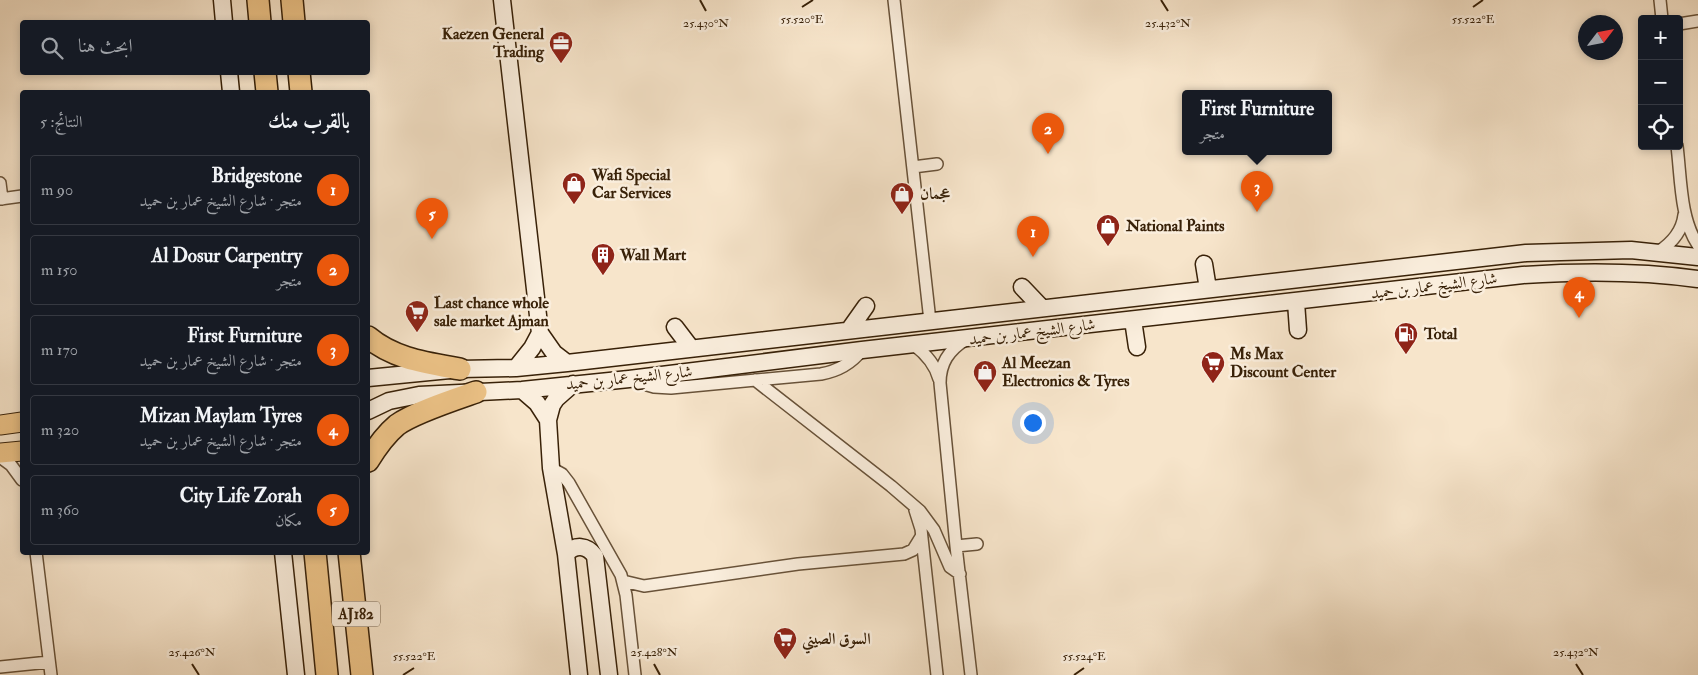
<!DOCTYPE html>
<html lang="ar">
<meta charset="utf-8">
<style>
body{margin:0;font-family:"IM FELL Double Pica",Amiri,serif;background:#20242c;color:#f1f3f6;direction:rtl}
.controls{position:absolute;right:15px;top:15px;display:grid;overflow:hidden;border-radius:5px;box-shadow:0 2px 8px #0003}
.controls button{width:45px;height:45px;display:grid;place-items:center;padding:0;border:0;border-bottom:1px solid #363941;background:#171b24;color:#f1f3f6;font:25px sans-serif}
.compass{position:absolute;left:1578px;top:15px;width:45px;height:45px;border-radius:50%;background:#171b24;box-shadow:0 2px 8px #0003;rotate:58deg}
.you{position:absolute;left:1032px;top:422px;width:18px;height:18px;margin:-12px;border:4px solid #fff;border-radius:50%;background:#1a73e8;box-shadow:0 0 0 8px #1a73e833}
.badge{display:grid;place-items:center;width:32px;height:32px;border-radius:50%;background:#ea580c;color:#fff;font-size:16px;font-weight:700}
.pin{position:absolute;translate:-50% -41px;filter:drop-shadow(0 1px 2px #0008)}
.pin::after{content:'';position:absolute;top:26px;width:18px;height:15px;background:inherit;clip-path:polygon(0 0,100% 0,50% 100%)}
.popup{position:absolute;left:1182px;top:90px;width:150px;height:65px;box-sizing:border-box;display:grid;place-content:center;border-radius:5px;background:#171b24;filter:drop-shadow(0 1px 4px #0005);font-size:16px;white-space:nowrap;color:#9ea1a6}
.popup b{font-size:19px;color:#f1f3f6}
.popup::after{content:'';position:absolute;left:50%;top:100%;margin-left:-10px;border:10px solid transparent;border-top-color:#171b24}
.list{margin:0;padding:0;list-style:none}
h2{display:flex;justify-content:space-between;align-items:center;height:65px;margin:0;padding:0 20px;font-size:21px}
h2 small{font-size:16px;font-weight:400;color:#9ea1a6}
.list li{display:grid;grid-template-columns:32px 1fr auto;gap:15px;align-items:center;box-sizing:border-box;height:70px;margin:0 10px 10px;padding:0 10px;border:1px solid #363941;border-radius:5px}
.list b{display:block;font-size:19px;white-space:nowrap}
.list p{margin:0;font-size:16px;white-space:nowrap;color:#9ea1a6}
.list em{font-size:16px;font-style:normal;color:#9ea1a6}
.icon{flex:none;width:28px;height:28px;fill:none;stroke:currentColor;stroke-width:2;stroke-linecap:round;stroke-linejoin:round}
.map{position:relative;flex:none;width:1698px;height:675px;overflow:hidden;direction:ltr}
.search{position:absolute;background:#171b24;box-shadow:0 2px 8px #0003;left:20px;top:20px;width:350px;height:55px;display:flex;align-items:center;gap:12px;box-sizing:border-box;padding:0 18px;border-radius:5px;color:#9ea1a6;font-size:19px}
.panel{position:absolute;background:#171b24;box-shadow:0 2px 8px #0003;left:20px;top:90px;width:350px;height:465px;border-radius:5px;direction:rtl}
.map>svg:first-child{display:block}
.lines{fill:none;stroke-linecap:round;stroke-linejoin:round}
.street-casing{stroke:#685239;stroke-width:14}
.secondary-casing{stroke:#382108;stroke-width:19}
.primary-casing{stroke:#382108;stroke-width:21}
.highway-casing{stroke:#382108;stroke-width:24}
.street{stroke:#faeedd;stroke-width:11}
.secondary{stroke:#faeedd;stroke-width:16}
.primary{stroke:#ecc286;stroke-width:19}
.highway{stroke:#ecc286;stroke-width:21}
.ticks{fill:none;stroke:#382108;stroke-width:2}
.labels{text-anchor:middle;dominant-baseline:central;stroke-width:5;stroke-linejoin:round;paint-order:stroke}
.shield{fill:#faeedd;stroke:#725e48;stroke-width:1}
.shield-label{font-size:15px;font-weight:bold;fill:#382108}
.poi-label{font-size:16px;font-weight:bold;fill:#382108;stroke:#faeedd;text-anchor:start}
.street-label{font-size:16px;fill:#382108;stroke:#faeedd}
.ticks-label{font-size:12px;text-anchor:middle;fill:#382108;stroke:#faeedd;stroke-width:5;stroke-linejoin:round;paint-order:stroke}
</style>
<div class="map">
<svg width="1698" height="675" viewBox="0 0 1698 675">
<rect width="100%" height="100%" fill="#f7e5cb"/>
<filter id="stains"><feTurbulence type="fractalNoise" baseFrequency=".004" numOctaves="4"/><feColorMatrix values="0 0 0 0 .2 0 0 0 0 .09 0 0 0 0 .02 0 0 0 .5 -.17"/></filter>
<radialGradient id="worn" r=".72"><stop offset=".6" stop-color="#630" stop-opacity="0"/><stop offset="1" stop-color="#630" stop-opacity=".3"/></radialGradient>
<g class="lines">
<g class="street-casing">
<path id="street" d="M894,0l36,321
M1660,0l2,19
M1679,24l19,-3
M1677,146c4,32 3,73 21,99
M913,167l24,-3
M0,183l2,16
M0,199l22,-3
M1658,252c14,-9 24,-20 26,-37
M965,340c-16,10 -25,23 -25,43l16,163 15,129
M914,345c12,9 21,19 25,34
M755,380l136,106 29,25 14,19 16,37 10,7
M633,381l21,6 17,1 150,-14c17,-3 30,-10 41,-24
M0,457l11,8 11,15
M551,468l11,6 7,9 52,92 5,20 9,80
M915,510l6,19 16,146
M956,546l21,-2
M36,552l15,123
M623,581l21,5 154,-22 106,-10 9,-4 8,-13
M0,667l49,-5"/>
</g>
<g class="secondary-casing">
<path id="secondary" d="M222,0l2,22
M502,0l38,333 14,20 13,10
M229,72l2,20
M1204,264l4,25
M1022,287l20,21
M1296,302l2,28
M1133,320l4,27
M675,327l16,21
M849,330l17,-24
M516,368l16,-20 8,-15
M368,378l92,-9 56,-1 51,-5 959,-110 105,-3 67,7
M573,384l-17,15 -4,6 -4,15 3,48 15,86 13,121
M522,390l15,13 11,17
M368,411l21,-10 30,-6 103,-5 107,-11 233,-29 661,-75c59,-4 117,-4 175,4
M283,552l13,123
M566,554c9,-10 21,-9 29,2l14,119"/>
</g>
<g class="primary-casing">
<path id="primary" d="M0,425l22,-3
M0,453l22,-2"/>
</g>
<g class="highway-casing">
<path id="highway" d="M258,0l2,22
M292,0l2,22
M265,72l2,20
M299,72l2,20
M368,337c26,22 59,26 92,32
M368,461c8,-13 17,-26 29,-36 16,-12 59,-26 79,-33
M315,552l12,123
M349,552l13,123"/>
</g>
<use href="#street" class="street"/>
<use href="#secondary" class="secondary"/>
<use href="#primary" class="primary"/>
<use href="#highway" class="highway"/>
</g>
<path class="ticks" d="M700,0l6,11M1161,0l7,11M802,7l11,-7M1473,7l10,-7M192,664l7,11M654,664l6,11M1576,664l7,11M403,675l11,-7M1074,675l10,-7"/>
<defs>
<g id="office-pin" transform="scale(1.25)"><path d="M0 17L-7.5 6A9.5 9.5 0 1 1 7.5 6Z" fill="#8f2418" stroke="#faeedd"/><path d="M-6-3h4V-5.5h4V-3h4V5H-6ZM-1-4.5V-3h2v-1.5ZM-6 0V1H6V0Z" fill="#fff"/></g>
<g id="shop-pin" transform="scale(1.25)"><path d="M0 17L-7.5 6A9.5 9.5 0 1 1 7.5 6Z" fill="#8f2418" stroke="#faeedd"/><path d="M-5-2.5h2.3a2.7 3.5 0 0 1 5.4 0H5L5.5 6h-11ZM-1.5-2.5h3a1.5 2.3 0 0 0-3 0Z" fill="#fff"/></g>
<g id="building-pin" transform="scale(1.25)"><path d="M0 17L-7.5 6A9.5 9.5 0 1 1 7.5 6Z" fill="#8f2418" stroke="#faeedd"/><path d="M-4-6H4V6H1V3H-1V6H-4ZM-2.5-4.3h1.7v1.8h-1.7ZM.8-4.3h1.7v1.8H.8ZM-2.5-1h1.7V.8h-1.7ZM.8-1h1.7V.8H.8Z" fill="#fff"/></g>
<g id="supermarket-pin" transform="scale(1.25)"><path d="M0 17L-7.5 6A9.5 9.5 0 1 1 7.5 6Z" fill="#8f2418" stroke="#faeedd"/><path d="M-6-5.5h2.5l.6 2H6L4.5 2H-2.5L-4.4-4H-6ZM-1.5 3.2a1.3 1.3 0 1 0 .1 0ZM3 3.2a1.3 1.3 0 1 0 .1 0Z" fill="#fff"/></g>
<g id="fuel-pin" transform="scale(1.25)"><path d="M0 17L-7.5 6A9.5 9.5 0 1 1 7.5 6Z" fill="#8f2418" stroke="#faeedd"/><path d="M-5.5-6h7V0h2V4h1.3V-2.5L3-4.5l.8-.8L6-3V5H2.5V1h-1V6h-7ZM-4.2-4.7v3.2H.2V-4.7Z" fill="#fff"/></g>
</defs>
<g fill-rule="evenodd">
<use href="#office-pin" x="561" y="43"/>
<use href="#shop-pin" x="574" y="184"/>
<use href="#shop-pin" x="902" y="194"/>
<use href="#shop-pin" x="1108" y="226"/>
<use href="#building-pin" x="603" y="255"/>
<use href="#supermarket-pin" x="417" y="312"/>
<use href="#fuel-pin" x="1406" y="334"/>
<use href="#supermarket-pin" x="1213" y="363"/>
<use href="#shop-pin" x="985" y="372"/>
<use href="#supermarket-pin" x="785" y="639"/>
</g>
<g class="labels">
<rect class="shield" x="332" y="601.5" width="48" height="25" rx="4"/>
<g class="shield-label">
<text x="356" y="614">AJ182</text>
</g>
<g class="poi-label">
<text x="544" y="34" text-anchor="end">Kaezen General<tspan x="544" dy="18">Trading</tspan></text>
<text x="592" y="175">Wafi Special<tspan x="592" dy="18">Car Services</tspan></text>
<text x="920" y="194">عجمان</text>
<text x="1126" y="226">National Paints</text>
<text x="620" y="255">Wall Mart</text>
<text x="434" y="303">Last chance whole<tspan x="434" dy="18">sale market Ajman</tspan></text>
<text x="1424" y="334">Total</text>
<text x="1230" y="354">Ms Max<tspan x="1230" dy="18">Discount Center</tspan></text>
<text x="1002" y="363">Al Meezan<tspan x="1002" dy="18">Electronics &amp; Tyres</tspan></text>
<text x="802" y="639">السوق الصيني</text>
</g>
<g class="street-label">
<text transform="translate(1434 286) rotate(-7)">شارع الشيخ عمار بن حميد</text>
<text transform="translate(1032 332) rotate(-7)">شارع الشيخ عمار بن حميد</text>
<text transform="translate(629 378) rotate(-6)">شارع الشيخ عمار بن حميد</text>
</g>
</g>
<g class="ticks-label">
<text x="802" y="23">55.520°E</text>
<text x="1473" y="23">55.522°E</text>
<text x="706" y="27">25.430°N</text>
<text x="1168" y="27">25.432°N</text>
<text x="192" y="656">25.426°N</text>
<text x="654" y="656">25.428°N</text>
<text x="1576" y="656">25.432°N</text>
<text x="414" y="660">55.522°E</text>
<text x="1084" y="660">55.524°E</text>
</g>
<rect width="100%" height="100%" filter="url(#stains)"/>
<rect width="100%" height="100%" fill="url(#worn)"/>
</svg>
<div class="controls">
<button>+</button>
<button>−</button>
<button><svg class="icon" aria-label="locate" viewBox="0 0 24 24"><circle cx="12" cy="12" r="6"/><path d="M12 2v4M12 18v4M2 12h4M18 12h4"/></svg></button>
</div>
<svg class="compass" viewBox="-18 -18 36 36"><path d="M0-13l5 13h-10z" fill="#e53935"/><path d="M0 13l5-13h-10z" fill="#9ea1a6"/></svg>
<div class="you"></div>
<div class="pin badge" style="left:1033px;top:257px">1</div>
<div class="pin badge" style="left:1048px;top:154px">2</div>
<div class="pin badge" style="left:1257px;top:212px">3</div>
<div class="popup"><b>First Furniture</b>متجر</div>
<div class="pin badge" style="left:1579px;top:318px">4</div>
<div class="pin badge" style="left:432px;top:239px">5</div>
<div class="search"><svg class="icon" aria-label="search" viewBox="0 0 24 24"><circle cx="10" cy="10" r="6"/><path d="M15 15l6 6"/></svg>ابحث هنا</div>
<section class="panel">
<h2>بالقرب منك<small>النتائج: 5</small></h2>
<ul class="list">
<li><span class="badge">1</span><div><b>Bridgestone</b><p>متجر · شارع الشيخ عمار بن حميد</p></div><em>90 m</em></li>
<li><span class="badge">2</span><div><b>Al Dosur Carpentry</b><p>متجر</p></div><em>150 m</em></li>
<li><span class="badge">3</span><div><b>First Furniture</b><p>متجر · شارع الشيخ عمار بن حميد</p></div><em>170 m</em></li>
<li><span class="badge">4</span><div><b>Mizan Maylam Tyres</b><p>متجر · شارع الشيخ عمار بن حميد</p></div><em>320 m</em></li>
<li><span class="badge">5</span><div><b>City Life Zorah</b><p>مكان</p></div><em>360 m</em></li>
</ul>
</section>
</div>
